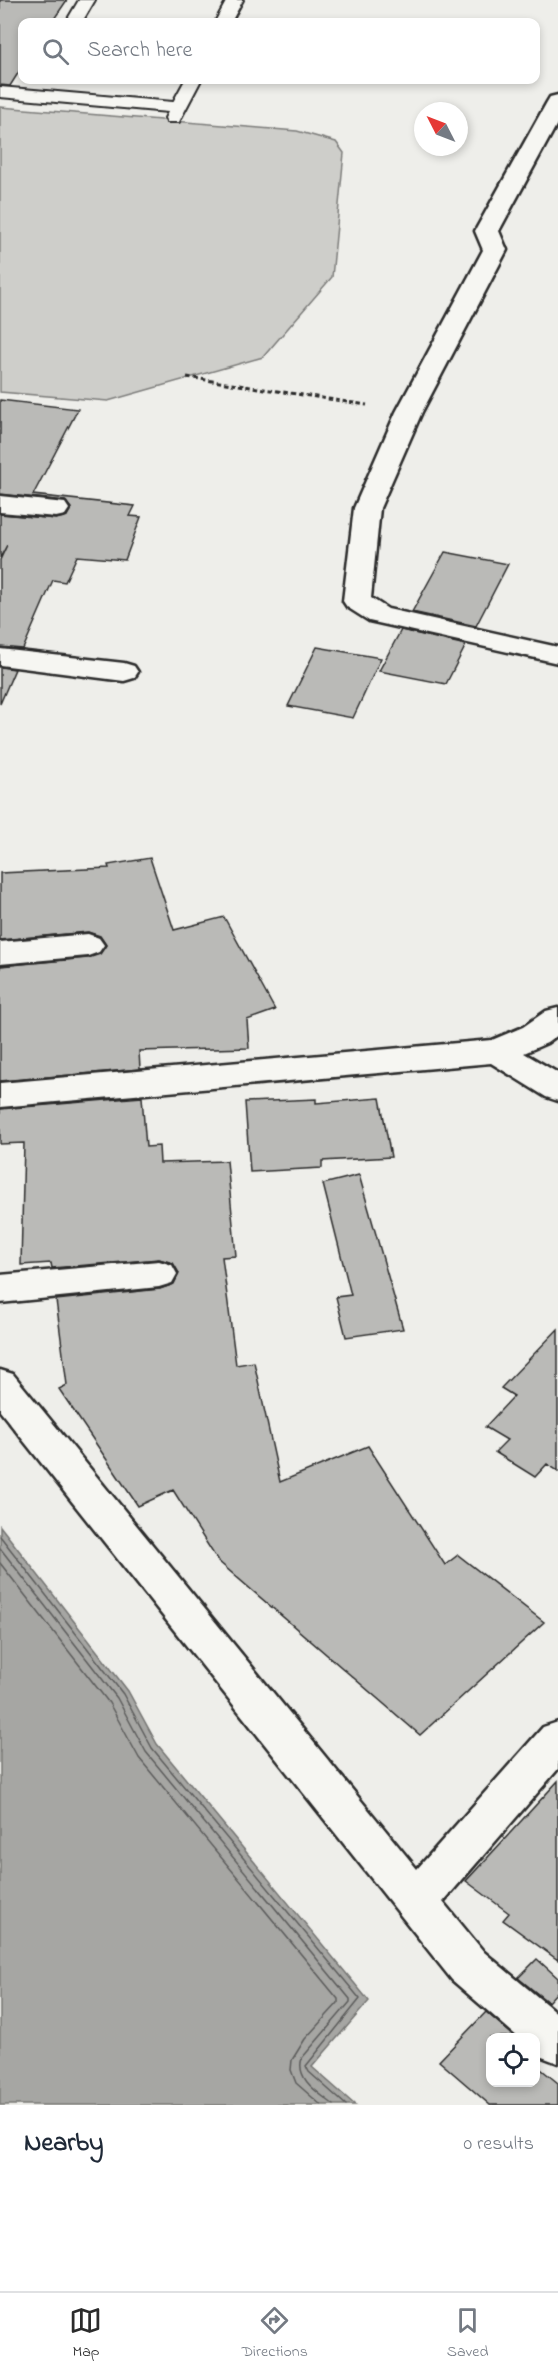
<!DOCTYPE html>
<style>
body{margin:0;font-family:"Indie Flower",sans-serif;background:#f2f2f3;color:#1f2937}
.controls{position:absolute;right:18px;bottom:18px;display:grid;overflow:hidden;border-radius:12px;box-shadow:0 3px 9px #0003}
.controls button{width:54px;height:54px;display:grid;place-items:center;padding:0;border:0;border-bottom:2px solid #e0e1e3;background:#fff;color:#1f2937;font:30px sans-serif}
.compass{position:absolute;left:414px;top:102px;width:54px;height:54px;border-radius:50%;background:#fff;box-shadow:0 3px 9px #0003;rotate:312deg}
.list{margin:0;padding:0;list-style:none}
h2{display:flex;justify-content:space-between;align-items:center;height:78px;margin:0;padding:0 24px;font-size:26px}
h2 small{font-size:20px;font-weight:400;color:#747a83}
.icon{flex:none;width:33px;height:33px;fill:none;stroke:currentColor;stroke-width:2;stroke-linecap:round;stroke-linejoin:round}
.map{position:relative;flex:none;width:558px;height:2105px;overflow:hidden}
.search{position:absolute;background:#fff;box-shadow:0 3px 9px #0003;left:18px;right:18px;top:18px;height:66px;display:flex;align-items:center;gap:15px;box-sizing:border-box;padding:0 21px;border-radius:12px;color:#747a83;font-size:22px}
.sheet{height:186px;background:#fff}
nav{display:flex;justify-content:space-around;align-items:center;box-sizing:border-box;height:84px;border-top:2px solid #e0e1e3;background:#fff;font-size:16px;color:#747a83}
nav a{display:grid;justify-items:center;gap:3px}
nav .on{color:#2b2b2b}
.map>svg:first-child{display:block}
.green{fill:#cececa;stroke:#7c7c7a;stroke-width:1.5}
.water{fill:#a6a6a3;stroke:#757573;stroke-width:1.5}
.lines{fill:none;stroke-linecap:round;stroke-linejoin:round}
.shore{stroke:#5c5c5b;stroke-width:1.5}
.building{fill:#babab7;stroke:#2b2b2b;stroke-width:1.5}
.lane-casing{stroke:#2b2b2b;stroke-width:4}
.street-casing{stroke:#2b2b2b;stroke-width:5}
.path{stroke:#2b2b2b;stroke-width:3;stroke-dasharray:4.5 3;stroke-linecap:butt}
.lane{fill:#f6f6f2;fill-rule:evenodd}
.street{fill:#f6f6f2;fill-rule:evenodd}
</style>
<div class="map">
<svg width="558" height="2105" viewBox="0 0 558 2105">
<rect width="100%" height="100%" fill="#eeeeea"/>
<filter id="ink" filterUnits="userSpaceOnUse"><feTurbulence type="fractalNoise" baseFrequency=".0167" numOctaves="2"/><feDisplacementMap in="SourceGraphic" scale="12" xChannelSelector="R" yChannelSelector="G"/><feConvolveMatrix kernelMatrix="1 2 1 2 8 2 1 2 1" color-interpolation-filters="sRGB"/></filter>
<g filter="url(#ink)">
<path class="green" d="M0,107l297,24 39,11 8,11 -12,124 -69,80 -155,44 -108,-9z"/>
<path class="water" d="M0,1526l128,165 29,53 212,257 -57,66 43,38h-355z"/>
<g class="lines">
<path class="shore" d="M0,1536l123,158 29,54 208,251 -54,67 3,6 37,33
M0,1548l117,150 29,54 204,247v3l-48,56c-7,22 17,35 32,47
M0,1563l109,140 30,55 199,241v4l-33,36 -13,21 -1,10 5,13 25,22"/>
</g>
<path class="building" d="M0,0h67l-15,22h-30v45l-12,19 -10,-1z
M0,400l78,9 -45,86 102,11 -5,10 11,1 -16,43 -48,-4 -12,26 -12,-2 -30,69 -23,-2v-87l7,-15 -7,13v-44l56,5 11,-3 4,-8 -6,-7 -65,-7z
M445,552l63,12 -32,62 -64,-14z
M401,630l65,15 -20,39 -67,-13z
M317,647l64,11 -28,60 -65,-12z
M0,667l15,2 -15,35z
M150,858l24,72 50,-13 51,93 -28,10 2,28 -110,3 1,18 -140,12v-115l88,-8 12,-4 6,-9 -6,-9 -12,-4 -88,8v-67l109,-5 -1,-3z
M142,1097l4,50 13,-1 1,17 67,-2 9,95 -14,1 14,108 18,-3 26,120 88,-36 77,119 13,-10 86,67 -124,113 -202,-174 -45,-71 -35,16 -79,-117 8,-4 -11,-85 104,-11 14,-5 5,-11 -6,-10 -14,-4 -107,9 -1,-5 -30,2 3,-122 -24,1v-35z
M380,1098l11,59 -69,4v7l-72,4 -5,-70 71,-3v4z
M359,1175l44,154 -57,8 -10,-40 15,-2 -28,-111z
M558,1329v142l-11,-7 -12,13 -40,-25 12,-12 -22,-13 29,-31 -13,-8z
M558,1781v179l-55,-40 6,-7 -43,-32z
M537,1959l21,19v13l-10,11 -30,-24z
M486,2012l29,25h-25v45h46v-17l22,18v22h-68l-51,-44z"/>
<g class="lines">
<g class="lane-casing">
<path id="lane" d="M79,0h16l-13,22h-16z
M227,0h16l-12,22h-16z
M185,80h16l-20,38 -2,4h-12l-2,-4 3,-6 -168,-15v-10l173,15z"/>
</g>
<g class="street-casing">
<path id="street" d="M558,95v27l-59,109 8,19 -85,162 -42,96 -9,90 17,11 170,38v16l-189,-42 -22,-14 -4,-6 11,-93 42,-96 87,-162 -8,-19 72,-129 3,-5z
M0,496l65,7 4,6 -4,6 -9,2 -56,-5z
M0,649l124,14 10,3 4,6 -4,6 -10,3 -124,-16z
M88,934l11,4 5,7 -5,7 -11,4 -88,8v-22z
M558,1008v27l-11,8 -23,10 34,20v28l-12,-4 -55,-34 -491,44v-24l492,-43 31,-13 23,-16z
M159,1261l13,4 5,9 -5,9 -13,4 -159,16v-28z
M0,1370l13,4 404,495 126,-142 15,-5v47l-115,133 41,50 74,62v49l-16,-6 -6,-6v-13h-17l-67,-58 -452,-569z"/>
</g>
<path class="path" d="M187,377l180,28"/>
<use href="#lane" class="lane"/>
<use href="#street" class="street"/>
</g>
</g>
</svg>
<div class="controls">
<button><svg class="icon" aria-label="locate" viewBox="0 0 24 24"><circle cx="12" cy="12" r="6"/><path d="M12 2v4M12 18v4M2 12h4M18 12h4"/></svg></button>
</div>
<svg class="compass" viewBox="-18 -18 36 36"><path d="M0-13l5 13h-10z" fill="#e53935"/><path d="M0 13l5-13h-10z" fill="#747a83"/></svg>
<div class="search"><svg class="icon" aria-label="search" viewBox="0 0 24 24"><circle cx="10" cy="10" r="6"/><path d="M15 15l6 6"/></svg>Search here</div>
</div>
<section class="sheet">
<h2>Nearby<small>0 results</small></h2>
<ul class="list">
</ul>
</section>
<nav>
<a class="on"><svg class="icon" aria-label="map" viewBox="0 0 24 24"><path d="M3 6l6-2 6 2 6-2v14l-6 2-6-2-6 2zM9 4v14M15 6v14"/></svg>Map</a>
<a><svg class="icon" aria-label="directions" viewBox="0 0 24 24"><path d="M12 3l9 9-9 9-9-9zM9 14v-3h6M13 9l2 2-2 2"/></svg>Directions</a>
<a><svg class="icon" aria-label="saved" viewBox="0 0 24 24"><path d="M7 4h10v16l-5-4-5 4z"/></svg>Saved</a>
</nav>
